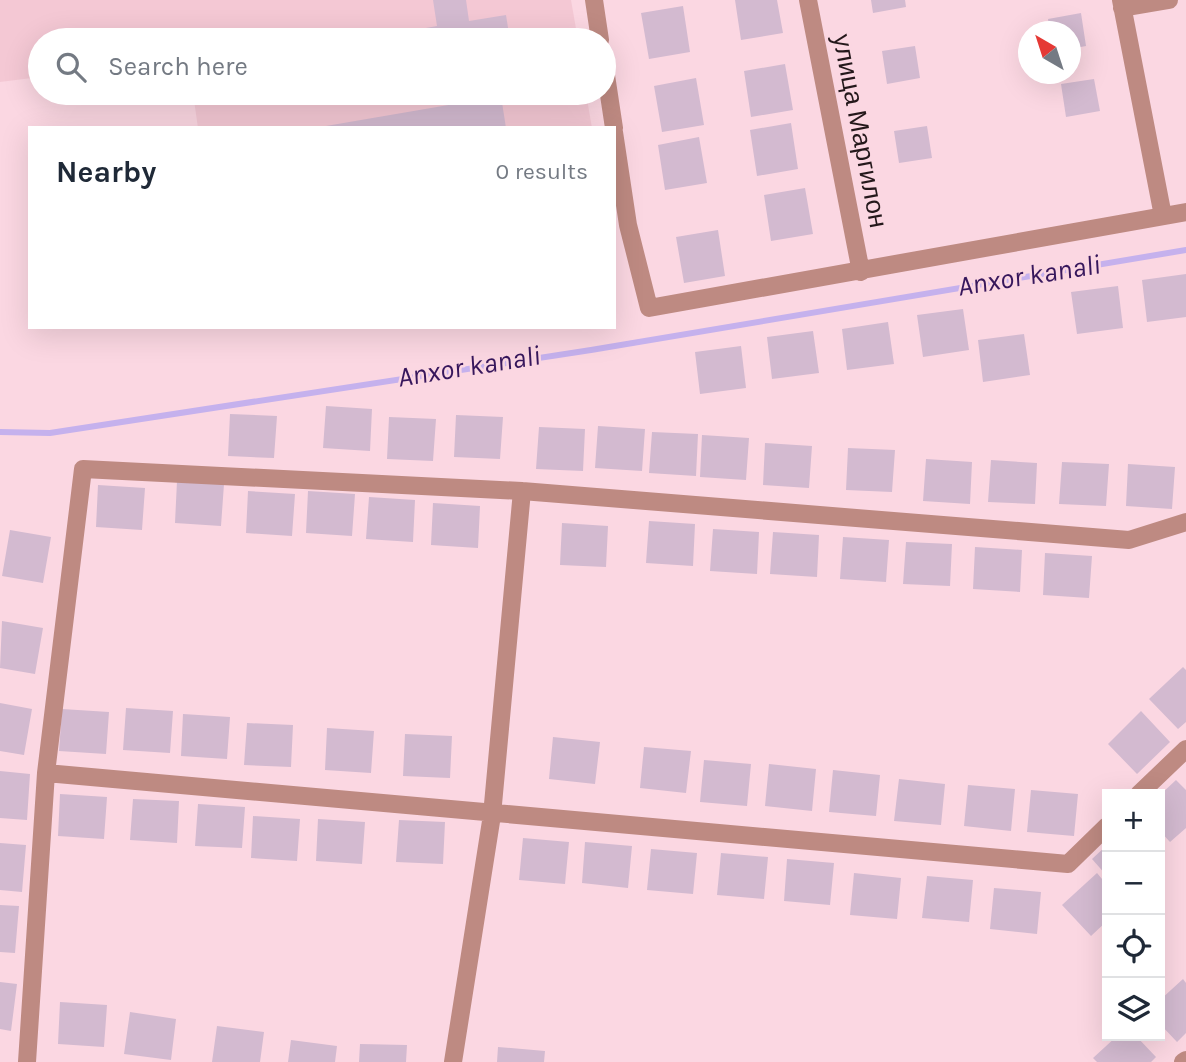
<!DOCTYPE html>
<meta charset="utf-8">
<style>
body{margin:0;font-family:Karla,sans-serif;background:#f2f2f3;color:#1f2937}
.controls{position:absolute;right:21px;bottom:21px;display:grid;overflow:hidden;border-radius:0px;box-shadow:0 7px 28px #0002}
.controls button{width:63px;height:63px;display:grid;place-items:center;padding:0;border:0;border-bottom:2px solid #e0e1e3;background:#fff;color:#1f2937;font:35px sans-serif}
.compass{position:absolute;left:1018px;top:21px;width:63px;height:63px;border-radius:50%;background:#fff;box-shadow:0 7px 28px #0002;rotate:321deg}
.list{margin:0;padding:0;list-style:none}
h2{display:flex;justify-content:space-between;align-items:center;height:91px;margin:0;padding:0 28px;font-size:30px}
h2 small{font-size:23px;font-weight:400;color:#747a83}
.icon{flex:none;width:38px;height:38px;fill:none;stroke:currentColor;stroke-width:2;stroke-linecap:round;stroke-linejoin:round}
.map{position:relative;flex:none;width:1186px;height:1062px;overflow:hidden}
.search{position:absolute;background:#fff;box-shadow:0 7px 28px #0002;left:28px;top:28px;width:588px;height:77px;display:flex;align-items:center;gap:18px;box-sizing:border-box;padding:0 24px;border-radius:38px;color:#747a83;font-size:26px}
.panel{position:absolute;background:#fff;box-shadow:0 7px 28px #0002;left:28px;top:126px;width:588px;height:203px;border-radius:0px}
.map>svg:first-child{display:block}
.built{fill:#f4c8d4}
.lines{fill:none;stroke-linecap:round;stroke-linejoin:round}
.stream{stroke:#c5b1ed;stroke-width:6}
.building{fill:#d3bad0}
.minor{stroke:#be8a82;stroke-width:18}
.labels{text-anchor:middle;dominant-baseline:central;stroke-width:5;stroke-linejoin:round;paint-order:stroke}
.street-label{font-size:26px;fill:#24181b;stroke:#fbd7e2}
.water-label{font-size:28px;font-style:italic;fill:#37175c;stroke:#fbd7e2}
</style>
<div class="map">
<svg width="1186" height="1062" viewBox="0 0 1186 1062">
<rect width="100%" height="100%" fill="#fbd7e2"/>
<path class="built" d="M0,0h571l7,40h-538v37l-40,5z
M193,93h393l6,35h-394z"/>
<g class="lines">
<path class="stream" d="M0,432l50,1 541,-83 595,-100"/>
</g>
<path class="building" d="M433,0h33l3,21 37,-6 4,25h-151l78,-14z
M735,0h42l6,33 -42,7z
M871,0h34l1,7 -33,6z
M683,6l7,46 -41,7 -8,-46z
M1081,13l5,33 -16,3v-17h-20l-2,-13z
M915,46l5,32 -33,6 -5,-33z
M785,64l8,46 -42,7 -7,-46z
M696,78l8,47 -42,7 -8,-46z
M1094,79l6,32 -34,6 -5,-33z
M314,93h44v1l-43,7z
M501,96l5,32h-180v-2z
M791,123l7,46 -41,7 -7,-46z
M927,126l5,32 -33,5 -5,-32z
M699,137l8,46 -42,7 -7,-45z
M805,188l8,46 -42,7 -7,-46z
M718,230l7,46 -41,7 -8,-46z
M1186,274v43l-39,5 -5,-42z
M1118,286l5,42 -46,6 -6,-42z
M963,309l6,41 -46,7 -6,-42z
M888,322l6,42 -47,6 -5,-41z
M813,331l6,42 -47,6 -5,-42z
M1024,334l6,41 -47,7 -5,-42z
M741,346l5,42 -46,6 -5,-42z
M326,406l46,3 -2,42 -47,-3z
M230,414l47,2 -3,42 -46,-2z
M456,415l47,2 -3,42 -46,-2z
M389,417l47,2 -3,42 -46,-2z
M598,426l47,3 -3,42 -47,-3z
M539,427l46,2 -2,42 -47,-2z
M652,432l46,2 -2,42 -47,-3z
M702,435l47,3 -3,42 -46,-3z
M765,443l47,3 -3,42 -46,-3z
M848,448l47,2 -3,42 -46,-2z
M926,459l46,3 -2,42 -47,-3z
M991,460l46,3 -2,41 -47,-2z
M1062,462l47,2 -3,42 -47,-2z
M1128,464l47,3 -3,42 -46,-3z
M177,481l47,3 -3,42 -46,-3z
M98,485l47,3 -3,42 -46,-3z
M248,491l47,3 -3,42 -46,-3z
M308,491l47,3 -3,42 -46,-3z
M369,497l46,3 -2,42 -47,-3z
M433,503l47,3 -2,42 -47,-3z
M649,521l46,3 -2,42 -47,-3z
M562,523l46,3 -2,41 -46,-2z
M713,529l46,3 -2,42 -47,-3z
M10,530l41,7 -8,46 -41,-7z
M773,532l46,3 -2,42 -47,-3z
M843,537l46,3 -3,42 -46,-3z
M906,542l46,2 -2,42 -47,-2z
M975,547l47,3 -2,42 -47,-3z
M1045,553l47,3 -3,42 -46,-3z
M2,621l41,7 -8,46 -35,-6z
M1183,667l3,3v52l-8,7 -29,-30z
M0,703l32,6 -8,46 -24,-4z
M126,708l47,3 -3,42 -47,-3z
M62,709l47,3 -3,42 -47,-3z
M1141,711l29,31 -33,32 -29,-30z
M183,714l47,3 -3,42 -46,-3z
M247,723l46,2 -2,42 -47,-2z
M327,728l47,3 -3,42 -46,-3z
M405,734l47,2 -2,42 -47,-2z
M553,737l47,5 -5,42 -46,-5z
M644,747l47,4 -5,42 -46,-5z
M704,760l47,4 -4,42 -47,-4z
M769,764l47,5 -4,42 -47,-5z
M833,770l47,5 -4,41 -47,-4z
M0,771l30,3 -3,46 -27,-2z
M899,779l46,5 -4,41 -47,-4z
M1176,780l10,10v38l-16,14 -10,-11v-36z
M968,785l47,4 -4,42 -47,-5z
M1031,790l47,4 -4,42 -47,-4z
M60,794l47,3 -3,42 -46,-3z
M133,799l46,2 -2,42 -47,-3z
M198,804l47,3 -3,41 -47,-2z
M253,816l47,3 -3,42 -46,-3z
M318,819l47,3 -3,42 -46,-3z
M399,820l46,2 -2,42 -47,-2z
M523,838l46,4 -4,42 -46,-4z
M585,842l47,4 -4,42 -46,-5z
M0,843l26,2 -4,47 -22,-2z
M1107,845v31l-15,-17z
M651,849l46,4 -4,41 -46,-4z
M721,853l47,4 -4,42 -47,-4z
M787,859l47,4 -4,42 -46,-4z
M854,873l47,5 -4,41 -47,-4z
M1097,873l10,12v36l-16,15 -29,-31z
M927,876l46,4 -4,42 -47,-4z
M994,888l47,4 -4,42 -47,-5z
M0,905l19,1 -4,47 -15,-1z
M1183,979l3,4v50l-9,9 -17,-18v-24z
M0,982l17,2 -6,47 -11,-2z
M60,1002l47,3 -3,42 -46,-3z
M130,1012l46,7 -5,41 -47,-6z
M217,1026l47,6 -4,30h-48z
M1117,1036h19l20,21 -5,5h-54l-4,-4z
M291,1040l46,6 -2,16h-47z
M360,1044l47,1 -1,17h-47z
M498,1047l47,4 -1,11h-47z"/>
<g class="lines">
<path class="minor" d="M594,0l6,40
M808,0l53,272
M1121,0l42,216
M1122,8l47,-8
M604,62l10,66
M614,132l14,93 21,83 537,-96
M46,773l1022,91 39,-38
M1139,794l47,-45
M27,1062l19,-289 37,-304 439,22 607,49 57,-18
M453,1062l39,-247 30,-324
M1183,1062l3,-2"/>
</g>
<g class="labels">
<g class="street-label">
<text transform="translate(860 131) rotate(79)">улица Маргилон</text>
</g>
<g class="water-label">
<text transform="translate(1029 275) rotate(-9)">Anxor kanali</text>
<text transform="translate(469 366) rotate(-9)">Anxor kanali</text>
</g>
</g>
</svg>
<div class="controls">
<button>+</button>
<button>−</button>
<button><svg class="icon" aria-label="locate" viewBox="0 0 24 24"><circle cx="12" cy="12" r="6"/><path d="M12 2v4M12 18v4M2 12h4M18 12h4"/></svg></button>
<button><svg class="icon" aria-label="layers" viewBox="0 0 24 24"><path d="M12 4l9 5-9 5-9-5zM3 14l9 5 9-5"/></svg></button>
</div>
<svg class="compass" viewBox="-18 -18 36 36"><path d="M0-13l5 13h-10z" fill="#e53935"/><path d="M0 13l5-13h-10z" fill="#747a83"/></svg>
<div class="search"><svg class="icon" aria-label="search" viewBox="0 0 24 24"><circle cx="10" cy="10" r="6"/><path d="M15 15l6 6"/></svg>Search here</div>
<section class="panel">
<h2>Nearby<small>0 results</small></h2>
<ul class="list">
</ul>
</section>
</div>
